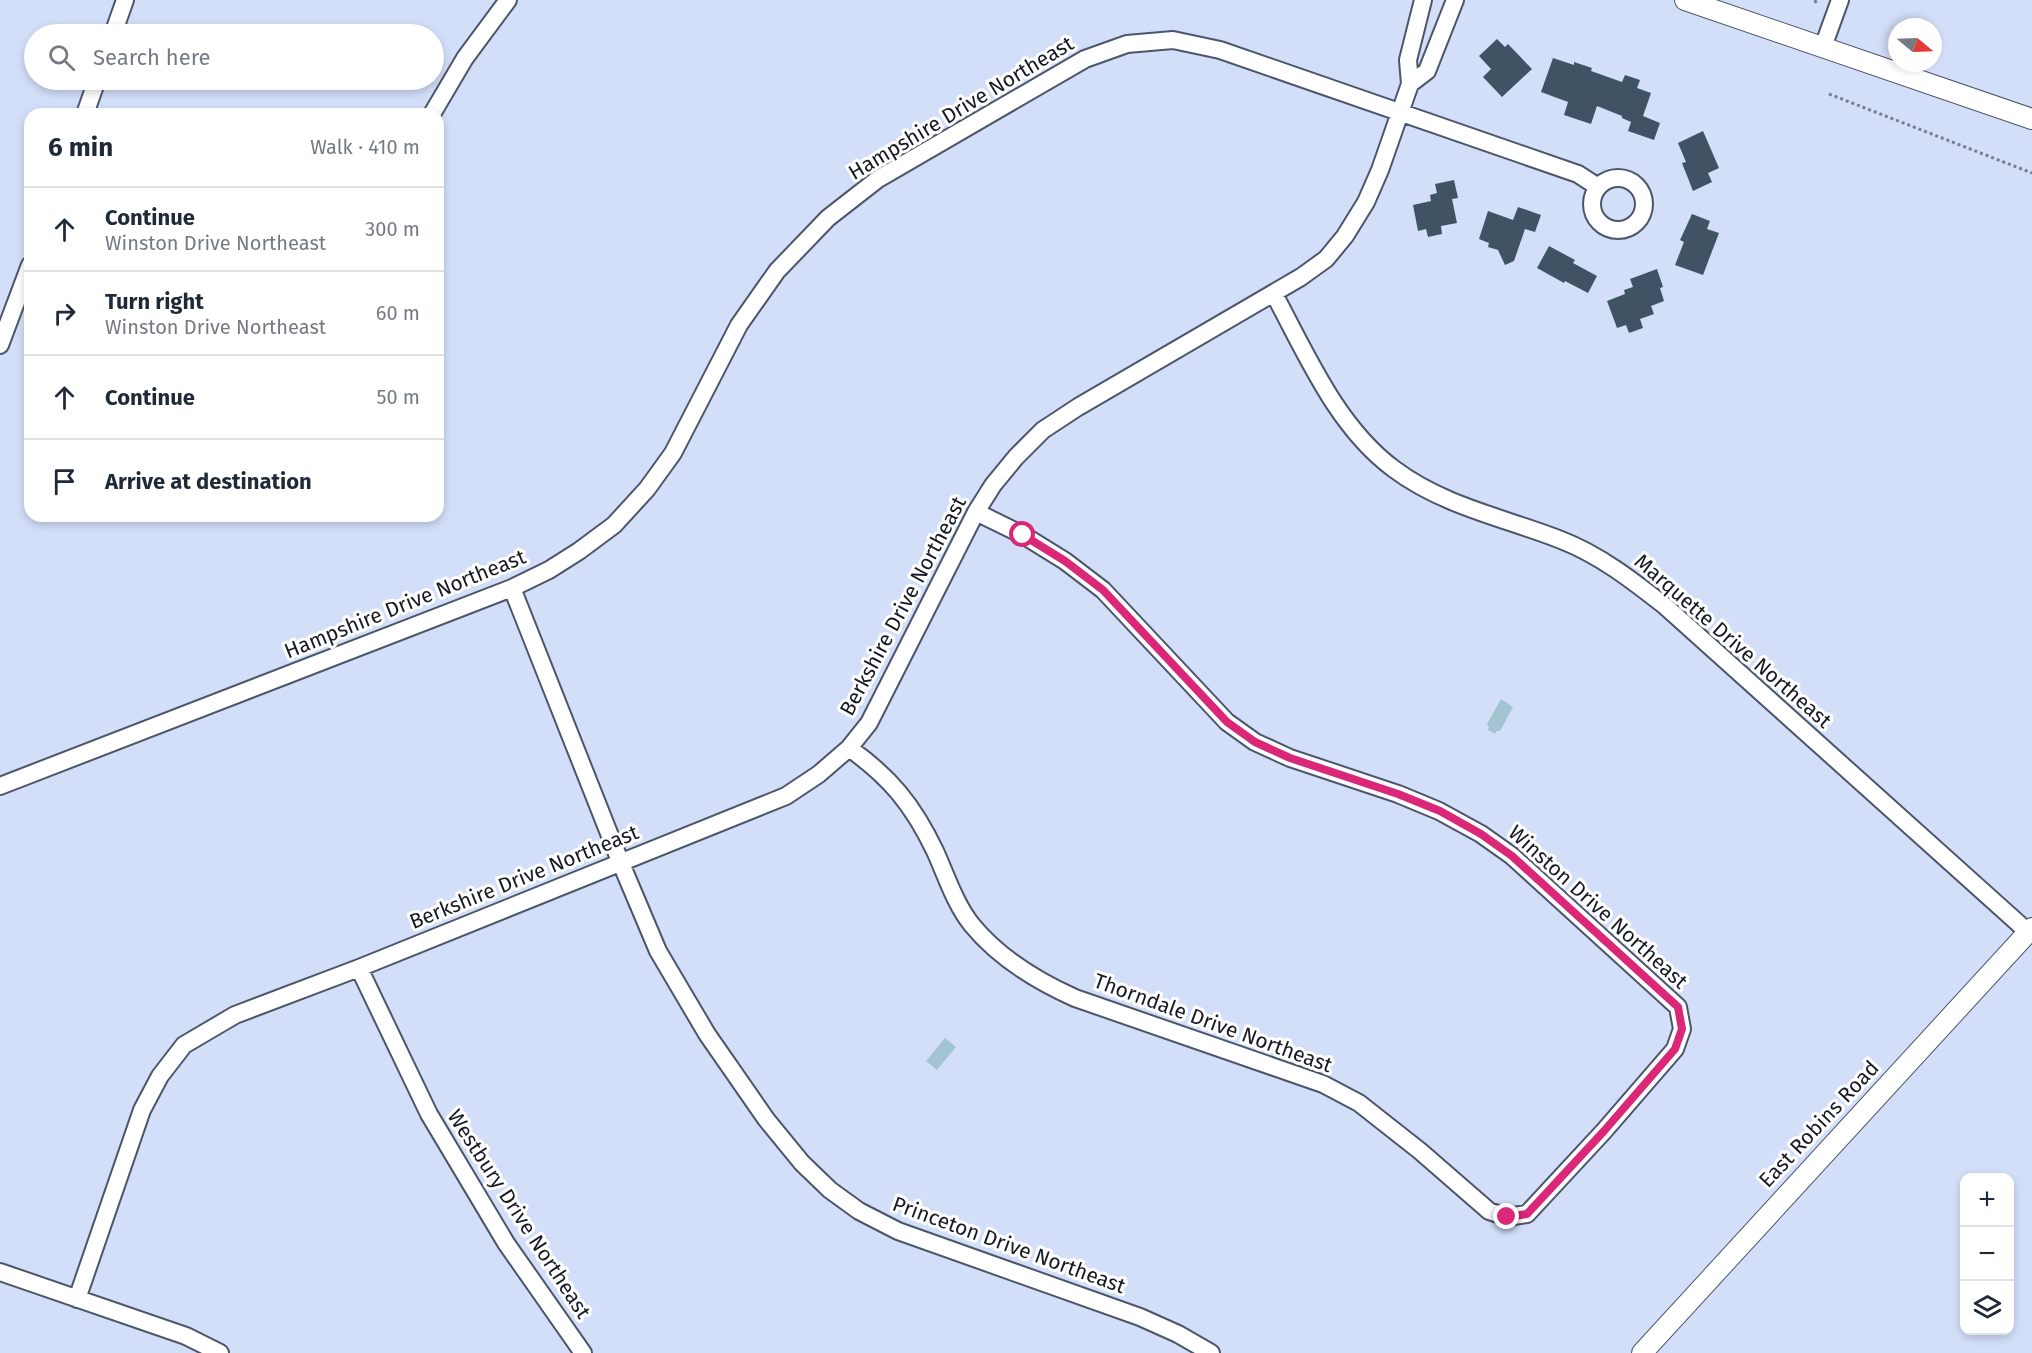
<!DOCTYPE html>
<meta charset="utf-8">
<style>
body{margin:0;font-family:"Fira Sans",sans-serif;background:#f6f6f7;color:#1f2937}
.controls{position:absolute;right:18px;bottom:18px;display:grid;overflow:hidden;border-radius:12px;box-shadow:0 3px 9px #0003}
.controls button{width:54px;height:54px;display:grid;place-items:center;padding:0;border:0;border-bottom:2px solid #e0e1e3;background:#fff;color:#1f2937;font:30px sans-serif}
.compass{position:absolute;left:1888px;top:18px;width:54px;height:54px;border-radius:50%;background:#fff;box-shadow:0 3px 9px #0003;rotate:109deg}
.stop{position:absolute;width:18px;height:18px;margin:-14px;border:4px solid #db2777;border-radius:50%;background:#fff}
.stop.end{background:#db2777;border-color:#fff;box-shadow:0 2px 6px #0008}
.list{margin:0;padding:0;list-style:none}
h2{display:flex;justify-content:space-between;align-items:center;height:78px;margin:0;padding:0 24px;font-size:26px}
h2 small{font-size:20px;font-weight:400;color:#747a83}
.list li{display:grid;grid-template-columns:39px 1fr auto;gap:18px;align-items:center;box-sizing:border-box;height:84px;padding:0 24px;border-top:2px solid #e0e1e3}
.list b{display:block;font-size:22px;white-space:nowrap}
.list p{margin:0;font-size:20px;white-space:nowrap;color:#747a83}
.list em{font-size:20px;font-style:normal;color:#747a83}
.icon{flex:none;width:33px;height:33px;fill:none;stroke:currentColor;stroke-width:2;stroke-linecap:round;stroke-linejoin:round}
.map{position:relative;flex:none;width:2032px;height:1353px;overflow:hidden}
.search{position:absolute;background:#fff;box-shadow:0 3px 9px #0003;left:24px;top:24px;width:420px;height:66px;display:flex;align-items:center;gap:15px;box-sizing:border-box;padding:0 21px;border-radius:33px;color:#747a83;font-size:22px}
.panel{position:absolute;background:#fff;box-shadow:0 3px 9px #0003;left:24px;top:108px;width:420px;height:414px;border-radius:18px}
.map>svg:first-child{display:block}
.water{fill:#a1c4d0}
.building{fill:#3f5364}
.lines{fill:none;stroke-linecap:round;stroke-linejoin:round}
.minor-casing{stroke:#4c566b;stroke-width:20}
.tertiary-casing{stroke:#4c566b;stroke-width:22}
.path{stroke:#767e90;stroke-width:3;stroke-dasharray:3 3;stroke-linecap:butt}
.minor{stroke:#fff;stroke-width:16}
.tertiary{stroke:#fff;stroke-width:20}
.route{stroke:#db2777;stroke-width:8}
.labels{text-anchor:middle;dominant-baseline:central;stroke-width:6;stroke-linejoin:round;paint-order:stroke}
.street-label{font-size:21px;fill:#161922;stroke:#fff}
</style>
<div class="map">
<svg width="2032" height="1353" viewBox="0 0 2032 1353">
<rect width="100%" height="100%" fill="#d3dff9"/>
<path class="water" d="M1501,699l12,8 -13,24h-4l-1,3 -7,-4 1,-3 -2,-3z
M945,1038l11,9 -19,23 -11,-9z"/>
<path class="building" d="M1497,39l8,8 3,-3 24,25 -30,28 -19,-20 8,-8 -12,-13z
M1553,58l21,7v-3l18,6 -1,3 31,11 3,-7 15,5 -3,8 14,5 -8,23 17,7 -6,17 -26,-9 3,-9 -9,-4v-2l-25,-10 -6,18 -27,-9 4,-13 -27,-10z
M1703,131l16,37 -11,5 4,9 -19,9 -11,-28 4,-1 -8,-19z
M1454,180l4,18 -6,1 5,24 -16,3 1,8 -14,3 -2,-8 -8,2 -5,-26 18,-4 -1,-6 7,-2 -2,-9z
M1518,207l23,8 -6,17 -10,-3 -11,32 -9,4 -7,-15 -10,-3 1,-4 -10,-4 9,-28 25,9z
M1692,214l18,7 -3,8 12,4 -16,42 -28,-10 9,-23 -4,-2z
M1549,246l26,14 -2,3 24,13 -9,17 -23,-12 -1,2 -27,-15z
M1657,269l6,18 -3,1 4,13 -13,5 3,8 -14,5 3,9 -14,5 -3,-8 -9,3 -10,-27 18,-7 -1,-4 9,-3 -3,-8z"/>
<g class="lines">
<g class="minor-casing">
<path id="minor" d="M113,34l12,-34
M1823,47l17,-47
M1410,84l17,-13 28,-71
M85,114l12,-34
M432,114l33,-56 43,-58
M1592 204a26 26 0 1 1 52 0a26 26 0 1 1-52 0Z
M1274,294c33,61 63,133 120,175 49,37 111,49 167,71 39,15 72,41 104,66l363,326
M0,345l30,-80
M512,588l108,273 38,90 49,83 59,85 36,44 28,27 29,21 39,20 242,86 38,17 33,19
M849,748c41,29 64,57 86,103 11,24 20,53 37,74 27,33 65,56 103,73l248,86 36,19 61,48 69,60 18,6 20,-3 77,-83 71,-82 7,-20 -4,-22 -166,-151 -31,-22 -42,-23 -41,-17 -108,-36 -35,-16 -28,-20 -124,-132 -38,-29 -42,-26 -47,-23
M0,786l512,-198 37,-18 30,-19 35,-26 33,-36 26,-36 66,-128 38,-54 51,-53 50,-39 207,-120 42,-15 46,-4 47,10 358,124 20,13
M359,968l70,146 77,129 77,110
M0,1272l186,64 34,17
M77,1299l65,-189 18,-34 24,-31 51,-30 124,-47 427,-172 33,-22 30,-26 20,-25 107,-211 17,-27 23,-28 27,-27 35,-23 223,-130 25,-18 19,-23 21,-34 14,-32 30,-86 -2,-24 15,-60"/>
</g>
<g class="tertiary-casing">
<path id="tertiary" d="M1685,0l347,119
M1642,1353l390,-425"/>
</g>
<path class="path" d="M1815,3l1,-3
M1829,94l203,79"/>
<use href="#minor" class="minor"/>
<use href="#tertiary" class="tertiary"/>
</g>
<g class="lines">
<path class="route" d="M1023,535l42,26 38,29 124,132 28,20 35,16 108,36 42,17 41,23 31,22 166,151 4,22 -7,20 -71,82 -77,83 -20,3"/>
</g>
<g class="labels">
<g class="street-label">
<text transform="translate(961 108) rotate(-31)">Hampshire Drive Northeast</text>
<text transform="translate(405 604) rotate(-22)">Hampshire Drive Northeast</text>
<text transform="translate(903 606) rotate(-62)">Berkshire Drive Northeast</text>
<text transform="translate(1733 641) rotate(41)">Marquette Drive Northeast</text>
<text transform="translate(524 877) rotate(-22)">Berkshire Drive Northeast</text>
<text transform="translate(1598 907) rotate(42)">Winston Drive Northeast</text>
<text transform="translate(1213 1023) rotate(20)">Thorndale Drive Northeast</text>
<text transform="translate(1819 1124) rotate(-47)">East Robins Road</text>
<text transform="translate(519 1214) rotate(57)">Westbury Drive Northeast</text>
<text transform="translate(1009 1245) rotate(20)">Princeton Drive Northeast</text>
</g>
</g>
</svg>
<div class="controls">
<button>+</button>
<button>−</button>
<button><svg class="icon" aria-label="layers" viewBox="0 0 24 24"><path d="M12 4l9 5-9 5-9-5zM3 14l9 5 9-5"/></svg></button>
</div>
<svg class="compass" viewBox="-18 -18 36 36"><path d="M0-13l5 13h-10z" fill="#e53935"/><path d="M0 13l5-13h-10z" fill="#747a83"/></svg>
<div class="stop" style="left:1023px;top:535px"></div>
<div class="stop end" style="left:1507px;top:1217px"></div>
<div class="search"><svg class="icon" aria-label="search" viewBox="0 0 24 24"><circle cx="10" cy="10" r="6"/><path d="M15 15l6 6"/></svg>Search here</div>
<section class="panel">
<h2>6 min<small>Walk · 410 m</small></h2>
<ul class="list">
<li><svg class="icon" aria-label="ahead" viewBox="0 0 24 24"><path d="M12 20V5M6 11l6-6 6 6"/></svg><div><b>Continue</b><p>Winston Drive Northeast</p></div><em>300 m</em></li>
<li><svg class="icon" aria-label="right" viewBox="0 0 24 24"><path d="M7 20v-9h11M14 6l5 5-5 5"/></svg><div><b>Turn right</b><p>Winston Drive Northeast</p></div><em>60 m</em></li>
<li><svg class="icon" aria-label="ahead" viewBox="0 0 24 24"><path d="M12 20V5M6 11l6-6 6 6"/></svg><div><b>Continue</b></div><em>50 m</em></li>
<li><svg class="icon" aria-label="arrive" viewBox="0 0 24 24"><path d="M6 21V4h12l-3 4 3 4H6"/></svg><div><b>Arrive at destination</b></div></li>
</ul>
</section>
</div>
